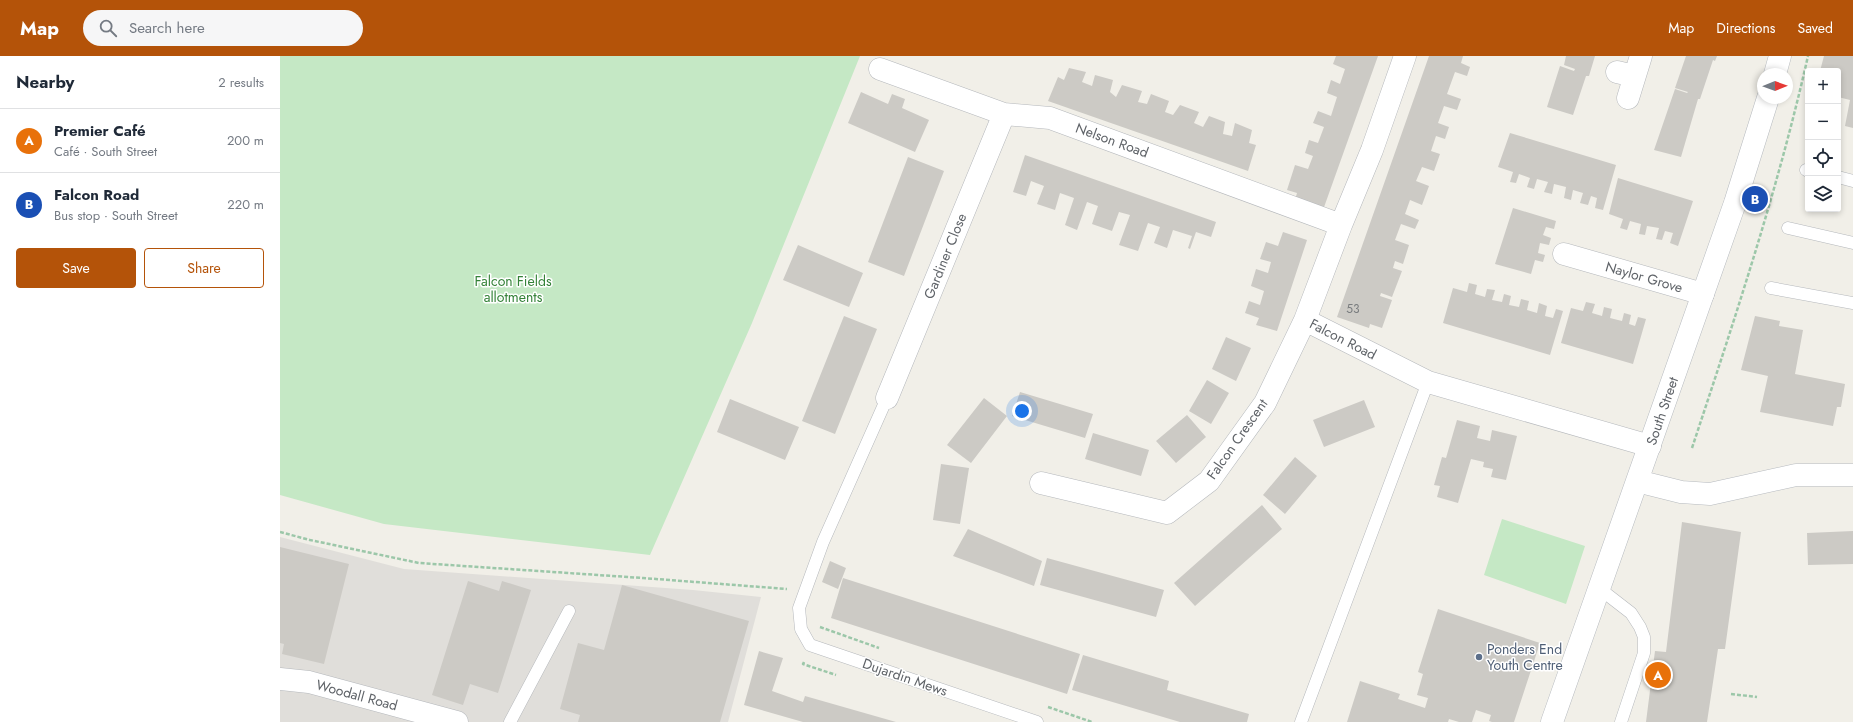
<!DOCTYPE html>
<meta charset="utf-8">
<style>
body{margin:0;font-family:Jost,sans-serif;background:#f6f6f7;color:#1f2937}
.controls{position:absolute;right:12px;top:12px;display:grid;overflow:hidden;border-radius:4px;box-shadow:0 2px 6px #0003}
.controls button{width:36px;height:36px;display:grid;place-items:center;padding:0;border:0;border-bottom:1px solid #e0e1e3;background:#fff;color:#1f2937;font:20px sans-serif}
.compass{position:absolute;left:1477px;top:12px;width:36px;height:36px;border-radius:50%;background:#fff;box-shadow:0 2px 6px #0003;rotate:89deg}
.you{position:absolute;left:742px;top:355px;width:14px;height:14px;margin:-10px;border:3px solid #fff;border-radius:50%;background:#1a73e8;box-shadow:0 0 0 6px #1a73e833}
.badge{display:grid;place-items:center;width:26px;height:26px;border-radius:50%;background:#b45309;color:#fff;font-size:13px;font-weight:700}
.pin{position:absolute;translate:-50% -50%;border:2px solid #fff;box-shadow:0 1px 4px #0006}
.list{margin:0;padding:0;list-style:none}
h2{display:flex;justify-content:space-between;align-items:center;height:52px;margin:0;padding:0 16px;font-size:17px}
h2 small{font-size:13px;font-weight:400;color:#747a83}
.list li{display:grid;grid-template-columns:26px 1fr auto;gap:12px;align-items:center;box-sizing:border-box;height:64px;padding:0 16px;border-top:1px solid #e0e1e3}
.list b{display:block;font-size:15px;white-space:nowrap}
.list p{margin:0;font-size:13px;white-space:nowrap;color:#747a83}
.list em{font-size:13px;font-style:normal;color:#747a83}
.actions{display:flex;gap:8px;padding:12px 16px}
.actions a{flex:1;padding:9px 0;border:1px solid #b45309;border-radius:4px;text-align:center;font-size:14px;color:#b45309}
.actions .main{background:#b45309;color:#fff}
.icon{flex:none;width:22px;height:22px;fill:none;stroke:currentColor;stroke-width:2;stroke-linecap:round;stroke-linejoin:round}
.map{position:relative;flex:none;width:1573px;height:666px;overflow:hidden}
header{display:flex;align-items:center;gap:24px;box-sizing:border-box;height:56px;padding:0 20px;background:#b45309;color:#fff}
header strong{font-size:19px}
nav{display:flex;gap:22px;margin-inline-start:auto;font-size:14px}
.search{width:280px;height:36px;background:#f6f6f7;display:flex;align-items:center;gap:10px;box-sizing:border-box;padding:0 14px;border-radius:22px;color:#747a83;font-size:15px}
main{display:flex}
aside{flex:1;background:#fff}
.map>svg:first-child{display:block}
.industrial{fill:#e0deda}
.green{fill:#c5e8c5}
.building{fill:#cccac5}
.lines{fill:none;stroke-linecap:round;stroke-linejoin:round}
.lane-casing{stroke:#b5b8bc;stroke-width:13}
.street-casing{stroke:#b5b8bc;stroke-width:23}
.secondary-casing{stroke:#b6babf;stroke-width:23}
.path{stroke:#9cc7a9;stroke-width:2.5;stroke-dasharray:4 2;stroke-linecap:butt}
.lane{stroke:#fff;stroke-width:12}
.street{stroke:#fff;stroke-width:22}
.secondary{stroke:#fff;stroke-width:22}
.service-dot{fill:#5c6f8a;stroke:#fff;stroke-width:1.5}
.labels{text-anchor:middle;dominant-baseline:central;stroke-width:3;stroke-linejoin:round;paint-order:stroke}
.number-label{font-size:12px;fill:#7a7d7f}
.street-label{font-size:14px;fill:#5f6368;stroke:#fff}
.park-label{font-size:14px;fill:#348238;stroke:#fff}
.service-label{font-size:14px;fill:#4e5e75;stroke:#fff;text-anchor:start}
</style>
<header>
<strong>Map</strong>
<div class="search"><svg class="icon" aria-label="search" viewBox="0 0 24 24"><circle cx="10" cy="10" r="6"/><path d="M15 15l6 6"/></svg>Search here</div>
<nav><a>Map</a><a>Directions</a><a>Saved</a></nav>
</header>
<main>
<aside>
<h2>Nearby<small>2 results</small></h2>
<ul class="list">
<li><span class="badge" style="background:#e8710a">A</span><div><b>Premier Café</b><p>Café · South Street</p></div><em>200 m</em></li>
<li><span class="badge" style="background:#1a4fb4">B</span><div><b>Falcon Road</b><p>Bus stop · South Street</p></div><em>220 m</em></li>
</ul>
<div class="actions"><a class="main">Save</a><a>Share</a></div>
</aside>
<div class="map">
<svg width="1573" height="666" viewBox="0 0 1573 666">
<rect width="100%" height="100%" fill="#f1efe8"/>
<path class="industrial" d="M0,481l124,32 289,21 68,7 -33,125h-448z"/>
<path class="green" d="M0,0h580l-108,267 -102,232 -266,-31 -104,-29z
M1222,463l83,27 -19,58 -82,-29z"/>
<path class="building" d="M1056,0h42l-55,154 -28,-10 2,-7 -10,-3 8,-25 13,4 5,-13 -8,-3 4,-13 9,3 6,-16 -11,-4 5,-12 13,5 6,-19 -10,-4 4,-13 9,4 5,-15 -12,-5z
M1149,0h34l-2,7 9,4 -3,9 -12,-4 -8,22 14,5 -4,11 -13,-4 -6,17 11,4 -4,12 -9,-3 -5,15 9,3 -6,17 -12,-4 -6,14 13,5 -7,19 -12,-5 -5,14 14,6 -4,9 -14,-5 -6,16 14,5 -6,19 -8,-3 -2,7 9,3 -10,26 -11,-4 -1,3 12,4 -10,28 -12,-4 -1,4 -32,-11z
M1286,0h29l-6,20h-3l-13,39 -26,-8 13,-41 14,5 1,-2 -11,-4z
M1406,0h31l-2,5 -2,-1 -13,39h-2l-17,58 -27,-7 21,-61 12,4 1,-1 -13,-4z
M1544,0h29v72l-8,-2 5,-26 -12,-3v-26h-18z
M789,12l17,4 -4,10 10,4 3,-11 18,5 -3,12 6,5 6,-12 20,6 -4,11 9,2 4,-10 18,7 -4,11 8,3 7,-10 19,7 -5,11 9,4 6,-11 16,6 -2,12 9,2 3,-13 17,7 -3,13 7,2 -8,26 -200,-70 10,-24 6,3z
M581,36l27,12 4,-10 13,5 -3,9 27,12 -14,32 -67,-29z
M1230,77l106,32 -13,45 -8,-2 2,-10 -6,-2 -3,9 -8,-2 3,-10 -10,-3 -2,10 -7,-2 2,-11 -12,-3 -2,10 -8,-2 4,-10 -11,-3 -3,10 -7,-2 3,-9 -11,-4 -3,9 -6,-1 3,-10 -15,-5z
M745,99l191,67 -5,15 -15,-5 -6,17 -2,-1 4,-12 -19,-6 -6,18 -13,-5 6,-16 -12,-4 -10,28 -19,-6 11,-30 -11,-3 -7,19 -20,-7 6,-18 -11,-4 -10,28 -12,-5 9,-27 -14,-5 -5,17 -18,-6 7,-18 -13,-5 -5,15 -13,-4z
M628,101l36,14 -40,105 -36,-14z
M1338,122l75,23 -15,45 -8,-3 3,-10 -8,-2 -3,9 -6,-1 3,-11 -12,-2 -2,9 -6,-1 2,-10 -11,-3 -3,9 -7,-2 3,-9 -14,-5z
M1233,152l43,13 -2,8 -8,-2 -3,8 8,3 -2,7 -9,-2 -2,10 7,2 -2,7 -8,-2 -4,14 -36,-10z
M1003,176l24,8 -30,91 -21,-6 3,-7 -14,-5 4,-12 11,4 4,-14 -13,-5 5,-17 12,4 3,-11 -11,-3 6,-17 12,4z
M518,189l65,28 -14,34 -66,-27z
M1189,227l8,2 -2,9 10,3 2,-8 8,1 -3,10 10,2 2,-8 7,2 -2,9 10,2 2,-8 8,2 -2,9 10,3 2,-10 8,3 -2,10 8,2 3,-9 7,2 -13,44 -107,-32 10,-35 14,4z
M1306,246l9,2 -3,9 10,3 2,-9 8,2 -2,9 12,3 2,-8 7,2 -2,9 6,2 3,-9 8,2 -13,45 -72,-21 10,-35 12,3z
M564,260l33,13 -42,105 -33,-13z
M1475,260l25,5 -1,5 24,4 -8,44 50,10 -4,23h-4l-4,19 -73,-14 8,-36 -27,-6z
M946,281l25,11 -15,33 -24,-12z
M927,324l22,13 -18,31 -22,-13z
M740,336l73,22 -8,24 -73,-22z
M704,342l23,18 -36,47 -24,-18z
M450,343l69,28 -14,33 -68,-28z
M1084,344l11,27 -51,20 -11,-27z
M907,359l19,22 -30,26 -20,-22z
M1177,364l23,6 -3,12 13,3 2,-11 25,6 -11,44 -15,-3 2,-8 -10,-2 1,-5 -13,-3 -13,44 -21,-6 3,-11 -6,-1 8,-28 4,1z
M813,377l56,17 -8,26 -56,-17z
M1015,401l22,19 -32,38 -22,-19z
M661,408l28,4 -9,56 -27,-4z
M982,449l20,24 -87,77 -21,-23z
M1402,466l59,10 -16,117h-7l-11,73h-61l9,-71 11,1z
M688,473l74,32 -8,25 -81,-30z
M1573,475v33l-45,1 -1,-32z
M0,491l69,17 -25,100 -42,-10 2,-10 -4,-1z
M767,502l117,32 -8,27 -116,-32z
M550,505l16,7 -8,21 -16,-7z
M563,522l237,76 -13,40 -236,-76z
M188,525l31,10 3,-10 29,9 -33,103 -28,-9 -7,21 -31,-10z
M342,529l127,36 -29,101h-142l2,-7 -20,-6 18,-66 26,7z
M1158,553l102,34 -26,79h-22l-3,-1 2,-6 -15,-5 -4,12h-13l-10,-3 -1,3h-101l13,-41 40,13 -2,5 27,9 3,-10 -11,-3 6,-21 -5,-2z
M479,595l24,7 -11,33 31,11 2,-6 91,26h-93l-59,-17z
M803,599l86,26 -2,9 82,24 -2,8h-67l-108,-32z"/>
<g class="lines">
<g class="lane-casing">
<path id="lane" d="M1526,114l2,1
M1558,121l15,4
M1508,172l65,15
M1491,232l82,15
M607,342l-64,144 -24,66 2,21 9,16 227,77
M1320,533l31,24 9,14 4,10v16l-23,69
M230,666l59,-111
M1021,666l127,-340"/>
</g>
<g class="street-casing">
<path id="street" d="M1125,0l-33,94 -31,75 -36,95 123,62 222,64
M600,13l124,45 46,4 291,107
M1337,16l17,4
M1348,42l13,-42
M1284,198l139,40
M607,342l117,-284
M761,427l126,30 42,-32 56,-78 40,-83
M0,623l29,3 148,40"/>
</g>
<g class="secondary-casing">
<path id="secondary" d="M1495,18l5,-18
M1357,425l44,11 29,2 86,-19h57
M1272,666l183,-519 33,-105"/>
</g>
<path class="path" d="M1412,392c43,-130 86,-259 116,-392
M0,476l30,8 109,23 224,15 144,11
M540,571l59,21
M524,606l-1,2 33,11
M1451,638l26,3
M768,651l44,15"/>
<use href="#lane" class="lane"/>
<use href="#street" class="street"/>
<use href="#secondary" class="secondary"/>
</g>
<circle class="service-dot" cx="1199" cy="601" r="4"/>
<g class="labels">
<g class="number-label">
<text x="1073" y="253">53</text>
</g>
<g class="street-label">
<text transform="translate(832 84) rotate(20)">Nelson Road</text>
<text transform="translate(665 200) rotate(-68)">Gardiner Close</text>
<text transform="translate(1364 221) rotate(16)">Naylor Grove</text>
<text transform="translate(1063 283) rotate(27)">Falcon Road</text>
<text transform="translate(1382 355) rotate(-71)">South Street</text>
<text transform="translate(957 383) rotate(-55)">Falcon Crescent</text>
<text transform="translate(625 621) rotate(19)">Dujardin Mews</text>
<text transform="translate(77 639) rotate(15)">Woodall Road</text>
</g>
<g class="park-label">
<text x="233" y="225">Falcon Fields<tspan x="233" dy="16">allotments</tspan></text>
</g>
<g class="service-label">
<text x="1207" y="593">Ponders End<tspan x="1207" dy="16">Youth Centre</tspan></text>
</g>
</g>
</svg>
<div class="controls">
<button>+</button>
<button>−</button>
<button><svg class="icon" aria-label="locate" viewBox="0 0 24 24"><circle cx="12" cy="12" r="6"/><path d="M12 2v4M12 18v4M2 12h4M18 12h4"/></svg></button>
<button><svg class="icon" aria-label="layers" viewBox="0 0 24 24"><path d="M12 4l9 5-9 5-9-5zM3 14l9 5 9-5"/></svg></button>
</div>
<svg class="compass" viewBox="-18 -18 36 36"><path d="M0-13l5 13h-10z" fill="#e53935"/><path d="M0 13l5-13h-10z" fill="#747a83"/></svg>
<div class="you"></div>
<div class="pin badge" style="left:1378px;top:619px;background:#e8710a">A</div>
<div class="pin badge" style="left:1475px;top:143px;background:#1a4fb4">B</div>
</div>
</main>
